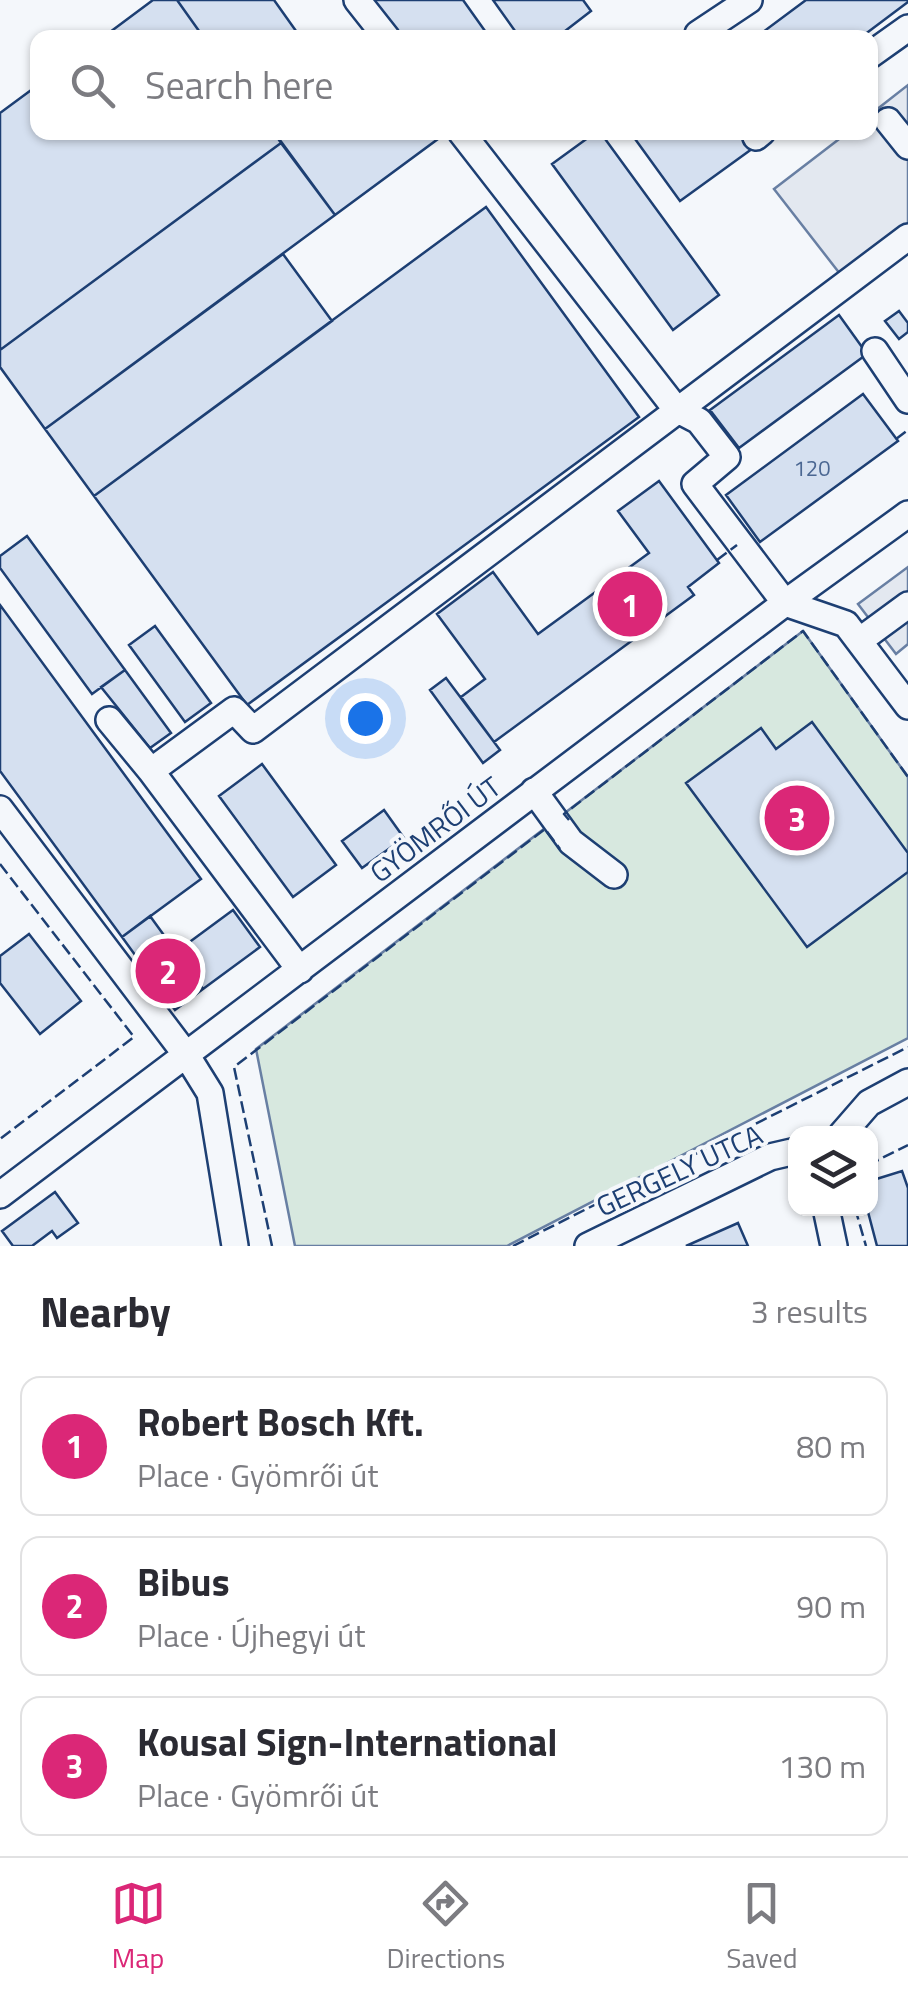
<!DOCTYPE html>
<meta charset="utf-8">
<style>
body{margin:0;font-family:"Titillium Web",sans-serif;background:#f2f2f3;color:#2b2b33}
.controls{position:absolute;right:30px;bottom:30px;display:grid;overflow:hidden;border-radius:20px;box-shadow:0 2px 8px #0004}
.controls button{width:90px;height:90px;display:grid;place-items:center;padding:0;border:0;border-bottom:2px solid #e1e1e2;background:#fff;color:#2b2b33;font:50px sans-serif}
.you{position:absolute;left:365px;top:718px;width:35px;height:35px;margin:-25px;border:8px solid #fff;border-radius:50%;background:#1a73e8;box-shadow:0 0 0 15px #1a73e833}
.badge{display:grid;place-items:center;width:65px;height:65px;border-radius:50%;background:#db2777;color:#fff;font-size:32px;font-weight:700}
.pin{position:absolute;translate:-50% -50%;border:5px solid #fff;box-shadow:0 2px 10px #0006}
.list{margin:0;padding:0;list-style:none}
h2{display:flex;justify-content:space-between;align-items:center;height:130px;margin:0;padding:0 40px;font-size:42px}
h2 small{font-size:32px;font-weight:400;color:#7c7c81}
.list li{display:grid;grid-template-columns:65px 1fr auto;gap:30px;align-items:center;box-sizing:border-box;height:140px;margin:0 20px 20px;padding:0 20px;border:2px solid #e1e1e2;border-radius:20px}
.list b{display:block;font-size:38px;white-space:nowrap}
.list p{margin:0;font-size:32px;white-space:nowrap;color:#7c7c81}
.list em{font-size:32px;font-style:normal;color:#7c7c81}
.icon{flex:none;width:55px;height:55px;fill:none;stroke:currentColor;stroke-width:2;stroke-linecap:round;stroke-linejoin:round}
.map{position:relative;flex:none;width:908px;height:1246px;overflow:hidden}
.search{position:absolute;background:#fff;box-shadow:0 2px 8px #0004;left:30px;right:30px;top:30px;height:110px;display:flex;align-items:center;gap:25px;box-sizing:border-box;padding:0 35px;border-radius:20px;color:#7c7c81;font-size:38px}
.sheet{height:610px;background:#fff}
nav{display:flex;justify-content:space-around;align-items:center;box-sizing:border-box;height:140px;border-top:2px solid #e1e1e2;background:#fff;font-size:28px;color:#7c7c81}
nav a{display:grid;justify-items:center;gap:5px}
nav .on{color:#db2777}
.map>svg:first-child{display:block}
.green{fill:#d7e8df;stroke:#687fa3;stroke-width:2.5}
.parking{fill:#e3e8f0;stroke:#687fa3;stroke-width:2.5}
.building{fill:#d5e0f0;stroke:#1d3f73;stroke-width:2.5}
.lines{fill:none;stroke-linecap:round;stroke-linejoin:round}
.minor-casing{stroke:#1d3f73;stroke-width:30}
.minor{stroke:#f4f7fb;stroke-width:25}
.fence{stroke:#1d3f73;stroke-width:2.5;stroke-dasharray:12 5;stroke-linecap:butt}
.labels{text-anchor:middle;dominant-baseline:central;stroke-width:8;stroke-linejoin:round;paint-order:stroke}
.number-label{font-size:22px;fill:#4b6792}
.street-label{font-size:28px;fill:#1d3f73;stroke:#f4f7fb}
</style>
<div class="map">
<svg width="908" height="1246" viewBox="0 0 908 1246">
<rect width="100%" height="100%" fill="#f4f7fb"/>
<path class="green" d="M803,631l105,146v261l-401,208h-212l-39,-197z"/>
<path class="parking" d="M908,85v144l-64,50 -70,-90 73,-56 23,-1 1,-18z
M908,567v77l-12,10 -38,-50z"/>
<path class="building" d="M153,0h24l27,38h-102z
M177,0h97l27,38h-97z
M369,0h94l27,38h-94z
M493,0h90l8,11 -35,27h-36z
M806,0h102v2l-48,36h-105z
M38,85v47h236l7,11 -281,207v-237z
M274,132h172v1l-111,82z
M596,132h4l119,163 -46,35 -121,-166z
M630,132h115l11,14 -76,55z
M281,143l54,72 -290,214 -45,-62v-17z
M486,207l153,210 -392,288 -153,-209z
M283,254l49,67 -238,175 -49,-67z
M899,311l9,12v9l-9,7 -14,-18z
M839,315l28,39 -128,94 -29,-38z
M863,394l35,47 -138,101 -34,-47z
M659,481l60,82 -31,24 6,8 -200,147 -33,-45 24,-18 -48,-65 56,-42 45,62 111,-81 -31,-42z
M27,536l98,134 -33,24 -92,-126v-12z
M0,605l201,274 -79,58 -122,-166z
M155,626l56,77 -26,19 -56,-77z
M125,670l46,63 -21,15 -49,-61z
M446,678l54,72 -17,13 -53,-73z
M812,722l96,131v19l-101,75 -121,-164 75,-55 15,21z
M262,764l74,101 -43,32 -74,-101z
M384,810l20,28 -42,30 -20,-27z
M233,910l27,37 -57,42 -27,-37z
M150,916l53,73 -28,21 -53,-73z
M29,934l52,67 -41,33 -40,-51v-27z
M902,1171l6,17v58h-31l-10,-38h3v-27z
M55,1192l23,31 -21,15 -5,-7 -20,15h-19l-11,-15z
M738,1223l10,23h-62z"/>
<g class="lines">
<g class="minor-casing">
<path id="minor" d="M357,0l30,38
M698,34l51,-34
M870,55l38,-27
M888,121l20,25
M461,132l215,277 23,12 28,36 -32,27 90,119 61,21 62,82
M756,137l6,-5
M875,351l33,49
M859,641l49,-36
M109,720l42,51 149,199
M151,771l83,-61 19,20 655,-493
M534,791l37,51 43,33
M0,809l187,247 23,37 25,153
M842,1134l27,-31 39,-21
M0,1195l785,-592 123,-89
M826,1208l8,38
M588,1246l182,-89 26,-6"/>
</g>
<use href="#minor" class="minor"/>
<path class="fence" d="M896,439l12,-9
M717,560l20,-15
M569,820l-5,-6 239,-183 105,146
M0,864l134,173 -134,102
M870,1168l8,-8 30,-15
M855,1208l11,38
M272,1246l-38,-179 311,-238 15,20
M513,1246l395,-199"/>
</g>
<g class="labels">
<g class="number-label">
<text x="812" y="468">120</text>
</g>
<g class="street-label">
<text transform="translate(435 829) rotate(-37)">GYÖMRŐI ÚT</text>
<text transform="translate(679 1170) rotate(-25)">GERGELY UTCA</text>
</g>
</g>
</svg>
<div class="controls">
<button><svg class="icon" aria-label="layers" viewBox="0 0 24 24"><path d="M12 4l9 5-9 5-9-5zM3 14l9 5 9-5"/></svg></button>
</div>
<div class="you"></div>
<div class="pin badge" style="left:630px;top:604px">1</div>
<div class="pin badge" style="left:168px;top:971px">2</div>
<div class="pin badge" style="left:797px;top:818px">3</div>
<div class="search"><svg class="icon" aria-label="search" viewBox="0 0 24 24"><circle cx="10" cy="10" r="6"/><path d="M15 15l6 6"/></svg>Search here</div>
</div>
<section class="sheet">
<h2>Nearby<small>3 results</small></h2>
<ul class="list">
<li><span class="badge">1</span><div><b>Robert Bosch Kft.</b><p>Place · Gyömrői út</p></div><em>80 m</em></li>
<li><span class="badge">2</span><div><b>Bibus</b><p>Place · Újhegyi út</p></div><em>90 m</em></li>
<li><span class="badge">3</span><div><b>Kousal Sign-International</b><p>Place · Gyömrői út</p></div><em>130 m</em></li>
</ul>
</section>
<nav>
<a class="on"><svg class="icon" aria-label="map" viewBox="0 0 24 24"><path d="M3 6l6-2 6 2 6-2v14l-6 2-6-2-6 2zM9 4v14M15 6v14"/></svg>Map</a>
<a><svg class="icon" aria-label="directions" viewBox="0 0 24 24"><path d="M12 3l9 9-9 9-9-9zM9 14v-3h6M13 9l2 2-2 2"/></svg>Directions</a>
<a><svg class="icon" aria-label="saved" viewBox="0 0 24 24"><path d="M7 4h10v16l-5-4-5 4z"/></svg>Saved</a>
</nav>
